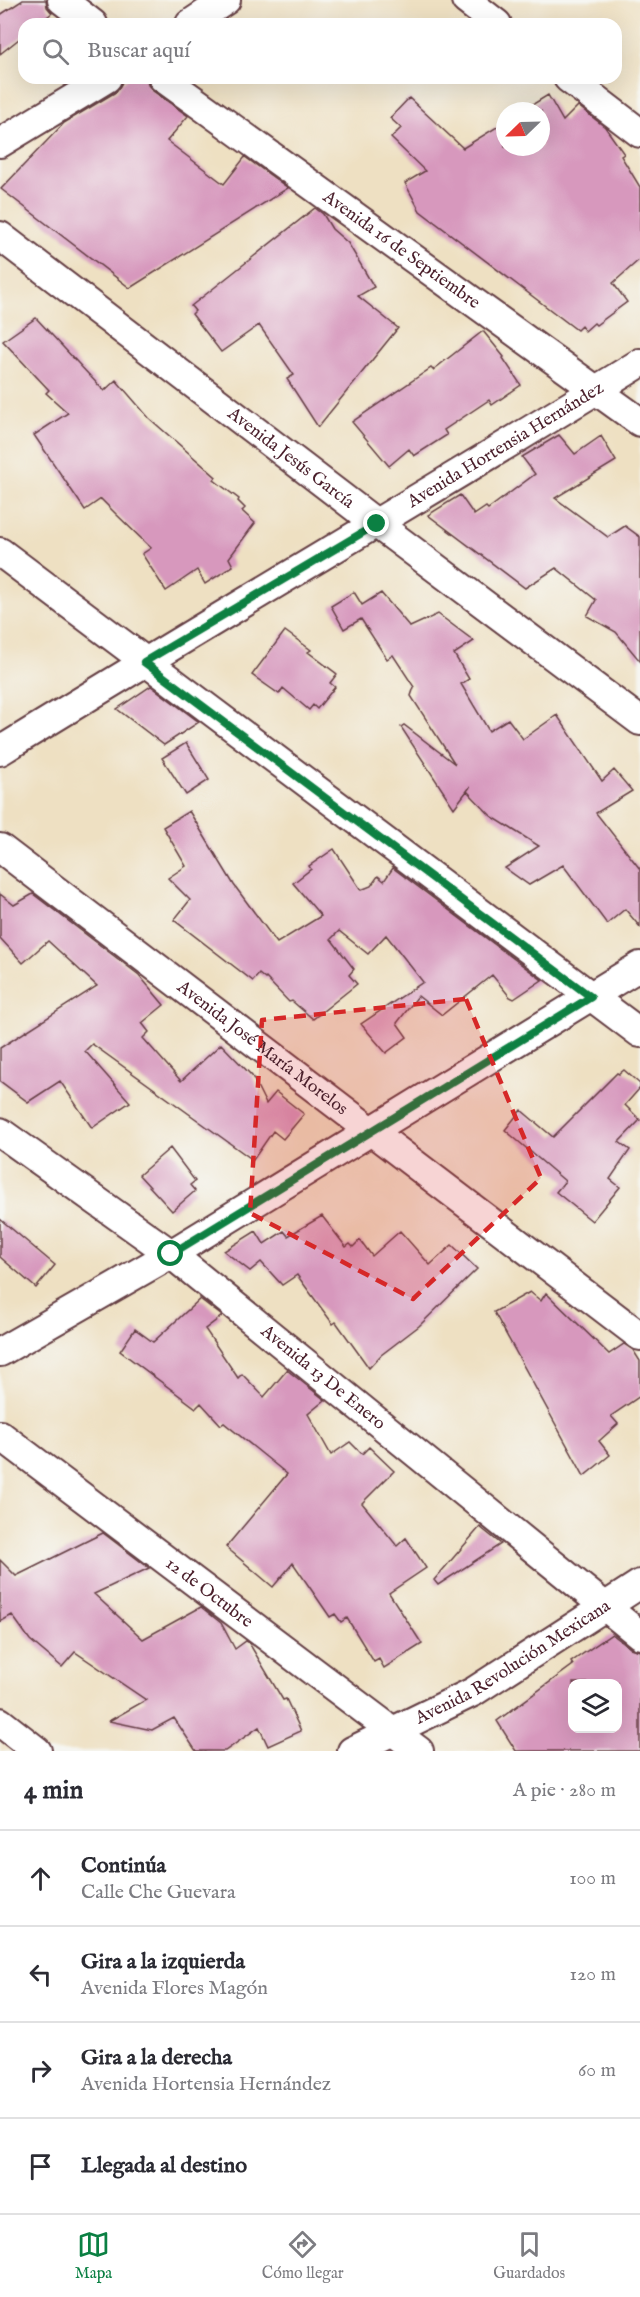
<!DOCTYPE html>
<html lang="es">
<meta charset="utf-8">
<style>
body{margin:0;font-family:"IM FELL English",serif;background:#f7f7f7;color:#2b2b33}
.controls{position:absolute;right:18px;bottom:18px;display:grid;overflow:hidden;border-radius:12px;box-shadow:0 6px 24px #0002}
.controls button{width:54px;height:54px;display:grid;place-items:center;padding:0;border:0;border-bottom:2px solid #e1e1e2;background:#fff;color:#2b2b33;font:30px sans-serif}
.compass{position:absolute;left:496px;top:102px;width:54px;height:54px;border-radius:50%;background:#fff;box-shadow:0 6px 24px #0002;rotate:247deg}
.stop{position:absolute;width:18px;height:18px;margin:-14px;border:4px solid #0b8043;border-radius:50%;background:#fff}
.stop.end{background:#0b8043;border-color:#fff;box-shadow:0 2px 6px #0008}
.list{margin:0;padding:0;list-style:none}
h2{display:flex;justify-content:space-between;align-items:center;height:78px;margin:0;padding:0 24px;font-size:26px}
h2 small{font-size:20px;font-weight:400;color:#7c7c81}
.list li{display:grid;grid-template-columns:39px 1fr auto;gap:18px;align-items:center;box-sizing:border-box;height:96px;padding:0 24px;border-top:2px solid #e1e1e2}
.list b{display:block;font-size:22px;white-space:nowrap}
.list p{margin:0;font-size:20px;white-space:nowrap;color:#7c7c81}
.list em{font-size:20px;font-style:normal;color:#7c7c81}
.icon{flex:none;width:33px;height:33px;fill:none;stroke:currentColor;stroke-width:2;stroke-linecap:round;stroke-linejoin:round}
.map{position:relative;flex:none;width:640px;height:1751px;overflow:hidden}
.search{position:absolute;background:#fff;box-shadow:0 6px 24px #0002;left:18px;right:18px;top:18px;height:66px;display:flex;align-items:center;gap:15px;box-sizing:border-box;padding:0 21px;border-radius:18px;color:#7c7c81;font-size:22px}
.sheet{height:462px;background:#fff}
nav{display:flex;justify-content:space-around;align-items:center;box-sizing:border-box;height:84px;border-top:2px solid #e1e1e2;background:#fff;font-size:16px;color:#7c7c81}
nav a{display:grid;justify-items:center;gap:3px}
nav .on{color:#0b8043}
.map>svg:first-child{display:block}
.building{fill:#d798bd;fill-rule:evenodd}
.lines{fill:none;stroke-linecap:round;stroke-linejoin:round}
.street-casing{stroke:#633c42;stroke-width:32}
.street{stroke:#fff;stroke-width:28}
.route{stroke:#0b8043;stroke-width:8}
.marked{fill:#d62828;fill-opacity:0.2;stroke:#d62828;stroke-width:4.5;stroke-dasharray:12 8;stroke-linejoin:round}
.labels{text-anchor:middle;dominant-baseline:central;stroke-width:4.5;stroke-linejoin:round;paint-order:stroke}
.street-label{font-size:18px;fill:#4a1f2b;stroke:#f6f6f2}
</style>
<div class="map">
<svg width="640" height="1751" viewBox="0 0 640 1751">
<rect width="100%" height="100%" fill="#f6f6f2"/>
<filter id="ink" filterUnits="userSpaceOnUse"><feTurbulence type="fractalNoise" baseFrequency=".0167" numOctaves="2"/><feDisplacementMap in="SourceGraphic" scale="12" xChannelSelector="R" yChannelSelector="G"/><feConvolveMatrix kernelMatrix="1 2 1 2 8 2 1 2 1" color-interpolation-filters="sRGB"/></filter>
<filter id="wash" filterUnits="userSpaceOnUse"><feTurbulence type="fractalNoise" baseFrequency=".008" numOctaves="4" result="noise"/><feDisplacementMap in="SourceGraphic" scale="24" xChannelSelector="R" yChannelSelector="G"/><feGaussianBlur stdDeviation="1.35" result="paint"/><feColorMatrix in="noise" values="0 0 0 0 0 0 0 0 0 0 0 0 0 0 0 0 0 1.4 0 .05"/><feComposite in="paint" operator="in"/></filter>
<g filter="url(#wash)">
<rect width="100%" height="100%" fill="#eee0c2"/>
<g id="blocks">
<path class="building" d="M23,0h23l1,7 5,6 -14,11h-14v11l-24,19v-39z
M129,78h18l1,7 5,6 35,25 -21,25 57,43 21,-27 43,31 -158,100 -129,-99 63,-66 52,-31 6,-10z
M548,95l15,26 15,-15 27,21 19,27 -3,2 19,31v72l-27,24 14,19 -31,23 -2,-2 -9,8 -4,-5 -4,4 -157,-119 -15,-28 20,-12 -34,-33 10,-10 -11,-10 19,-20 54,50 42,-26v25h36v-36h-19z
M315,208l8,6 9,15 16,14 26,44 -16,9 40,32 -80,99 -31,-48 7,-4 -35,-50 -38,27 -29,-38 3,-3 -4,-5z
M36,318l68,73 12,-11 33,38 67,59 -2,3 25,19 -1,2 7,7 -3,3 13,12 -26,35 4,8 -28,18 -8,-14 -31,21 -24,-37 9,-6 -35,-34 -15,-15 -16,11 -51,-75 34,-22 -22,-20 3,-3 -46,-49z
M483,331l21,26 -1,1 18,27 -29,20 -3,-5 -45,30 3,5 -33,21 -5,-7 -20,17 -37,-44 79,-54 2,2z
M559,435l16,19 26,-18 15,25 -61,37 53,39 17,-11 15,11v124l-24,-29 -29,-16 9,-16 -40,-32 -31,20 -97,-73 32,-20 14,20 12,-8 2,2 47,-35 -13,-17z
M354,592l8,13 19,-12 29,34 28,-13 36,27 -20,13 15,25 -8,5 28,47 19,-12 15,20 34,-24 45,66 12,-11 18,21 -36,22 44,56v58l-15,-18 -18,15 -44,-59 -34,20 -24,-17 34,-22 -48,-30 -24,-25 3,-4 -16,21 -53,-81 3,-2 51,39 -44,-68 3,-9 -21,-32 -6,4 -26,-40 -17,10 -13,-23z
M285,631l26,19 -3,2 29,22 -7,9 5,4 -18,22 -4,-4 -4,5 -26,-22 -4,6 -27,-19z
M151,686l48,36 -35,23 -47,-36z
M186,743l23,37 -23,15 -24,-37z
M189,811l45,74 43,58 44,-27 -28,-33 18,-14 -2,-3 25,-17 27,41 10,-4 7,-10 6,5 9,-13 149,112 -28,19 -4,-2 -18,-22 -50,40 -24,-19 -21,27 10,14 -21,16 -25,-29 62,-42 -37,-47 -18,19 -29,-23 -8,8 23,30 -5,6 8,9 -44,35 -21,-18 -3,1 -23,-24 -1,1 -6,-5 -6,7 -79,-61 16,-20 -22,-22 18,-12 -23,-39z
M0,894l14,11 19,-11 106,81 25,30 -22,18 7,9 -6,6 38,43 40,-37 31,32 14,28 10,-12 28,22 -21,25 -10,-8 -20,29 -161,-116 -7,7 45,51 -38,26 -32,-47 -32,21 -28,-21v-33l97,-62 -49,-45 -25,22 -23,-25z
M624,1070l16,14v4l-15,17 15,15 -21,22 11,8 -20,29 10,8 -28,34 -36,-29 9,-11 -60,-51 16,-20 32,27 64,-64 2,1z
M170,1148l25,33 -5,4 5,6 -23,20 -33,-36z
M322,1216l24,31 4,-3 3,3 7,-7 12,16 28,-25 30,34 22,-20 25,24 -58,57 -38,29 -12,13 -33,-46 -3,2 -36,-49 -15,10 -21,-23 -11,9 -26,-20 32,-20 8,13 20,-13 4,5z
M0,1219l55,46 -19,23 -36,-31z
M530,1292l11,9 5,-8 63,61 15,-10 9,6 7,11v35l-29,20 7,8 -19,17 11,14 -26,21 -90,-164z
M200,1299l22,17 -17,13 33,49 4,-4 22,23 23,-27 38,30 -17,14 23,41 19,-13 12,12 7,-7 25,24 -32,32 35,43 9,-8 20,30 -37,25 33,51 -38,24 -5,-9 -5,3 -27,-44 -6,4 -6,-8 -5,3 -37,-54 -20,24 -47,-40 61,-73 -63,-51 -3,2 -20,-22 -5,5 -76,-57 15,-22 18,13z
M480,1527l21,17 -63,41 -4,-5z
M103,1533l46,35 -55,26 49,45 58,-32 20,16 14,26 11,-8 3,2 34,57 3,-1 15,32 -33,15 -9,-19 -34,24h-29l-22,-33 -22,12 -43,-9 37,-21 -71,-48 -13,15 -32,-27 -18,-25 -12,7v-62l16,16z
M612,1634l18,14 10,3v100h-124l-19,-30 76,-56 -2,-3zM573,1683h45v45h-45z"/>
</g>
</g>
<g filter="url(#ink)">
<use href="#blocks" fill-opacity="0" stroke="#633c42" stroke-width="1.5"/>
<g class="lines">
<g class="street-casing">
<g id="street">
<path d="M62,0l31,24"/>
<path d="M466,0l31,24"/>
<path d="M190,24l36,-24"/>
<path id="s1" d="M163,78l477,344"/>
<path d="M568,78l72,55"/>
<path d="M0,143l107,-65"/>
<path id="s2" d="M0,236l377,288 263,197"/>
<path d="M0,552l640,481"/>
<path id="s3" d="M0,751c212,-131 428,-257 640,-388"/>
<path id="s4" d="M0,848l640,488"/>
<path id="s5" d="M0,1132l171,122 469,381"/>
<path d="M0,1352l171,-98 469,-288"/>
<path id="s6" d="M0,1435l419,316"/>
<path d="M0,1722l37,29"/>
<path id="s7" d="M352,1751l121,-59 167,-108"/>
</g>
</g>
<use href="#street" class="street"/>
</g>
</g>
<g class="lines" filter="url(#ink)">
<path class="route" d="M171,1254l420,-257 -447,-335 233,-138"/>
</g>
<path class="marked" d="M466,999l75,179 -128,121 -163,-86 12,-193z"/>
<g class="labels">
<g class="street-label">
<text stroke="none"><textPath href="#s1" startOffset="294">Avenida 16 de Septiembre</textPath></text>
<text stroke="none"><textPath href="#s3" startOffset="591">Avenida Hortensia Hernández</textPath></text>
<text stroke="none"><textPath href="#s2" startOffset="366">Avenida Jesús García</textPath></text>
<text stroke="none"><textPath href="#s4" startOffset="330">Avenida José María Morelos</textPath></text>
<text stroke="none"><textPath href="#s5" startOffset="406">Avenida 13 De Enero</textPath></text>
<text stroke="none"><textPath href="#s6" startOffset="262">12 de Octubre</textPath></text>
<text stroke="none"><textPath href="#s7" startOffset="184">Avenida Revolución Mexicana</textPath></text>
</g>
</g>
</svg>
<div class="controls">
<button><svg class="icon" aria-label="layers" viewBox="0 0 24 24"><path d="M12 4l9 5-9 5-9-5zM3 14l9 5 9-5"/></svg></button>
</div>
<svg class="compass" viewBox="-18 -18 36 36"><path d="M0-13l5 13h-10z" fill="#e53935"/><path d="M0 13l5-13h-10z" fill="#7c7c81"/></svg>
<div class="stop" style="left:171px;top:1254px"></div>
<div class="stop end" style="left:377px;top:524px"></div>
<div class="search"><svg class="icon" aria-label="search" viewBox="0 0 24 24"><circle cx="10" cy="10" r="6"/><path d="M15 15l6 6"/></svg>Buscar aquí</div>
</div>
<section class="sheet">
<h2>4 min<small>A pie · 280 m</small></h2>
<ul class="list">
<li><svg class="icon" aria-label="ahead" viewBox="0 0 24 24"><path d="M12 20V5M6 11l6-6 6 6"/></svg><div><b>Continúa</b><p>Calle Che Guevara</p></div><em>100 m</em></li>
<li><svg class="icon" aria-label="left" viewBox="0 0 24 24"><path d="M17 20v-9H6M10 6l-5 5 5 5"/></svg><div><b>Gira a la izquierda</b><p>Avenida Flores Magón</p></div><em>120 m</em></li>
<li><svg class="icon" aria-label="right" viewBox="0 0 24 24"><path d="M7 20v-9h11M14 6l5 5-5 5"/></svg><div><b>Gira a la derecha</b><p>Avenida Hortensia Hernández</p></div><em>60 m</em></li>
<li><svg class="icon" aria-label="arrive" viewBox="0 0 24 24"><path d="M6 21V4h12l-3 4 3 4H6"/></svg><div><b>Llegada al destino</b></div></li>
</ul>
</section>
<nav>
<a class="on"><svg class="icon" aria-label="map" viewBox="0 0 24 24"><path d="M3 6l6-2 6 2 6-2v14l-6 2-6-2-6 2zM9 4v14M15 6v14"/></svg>Mapa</a>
<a><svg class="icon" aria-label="directions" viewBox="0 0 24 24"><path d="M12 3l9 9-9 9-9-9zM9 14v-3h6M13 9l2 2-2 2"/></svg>Cómo llegar</a>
<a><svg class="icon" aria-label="saved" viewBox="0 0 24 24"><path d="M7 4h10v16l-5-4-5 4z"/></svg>Guardados</a>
</nav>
